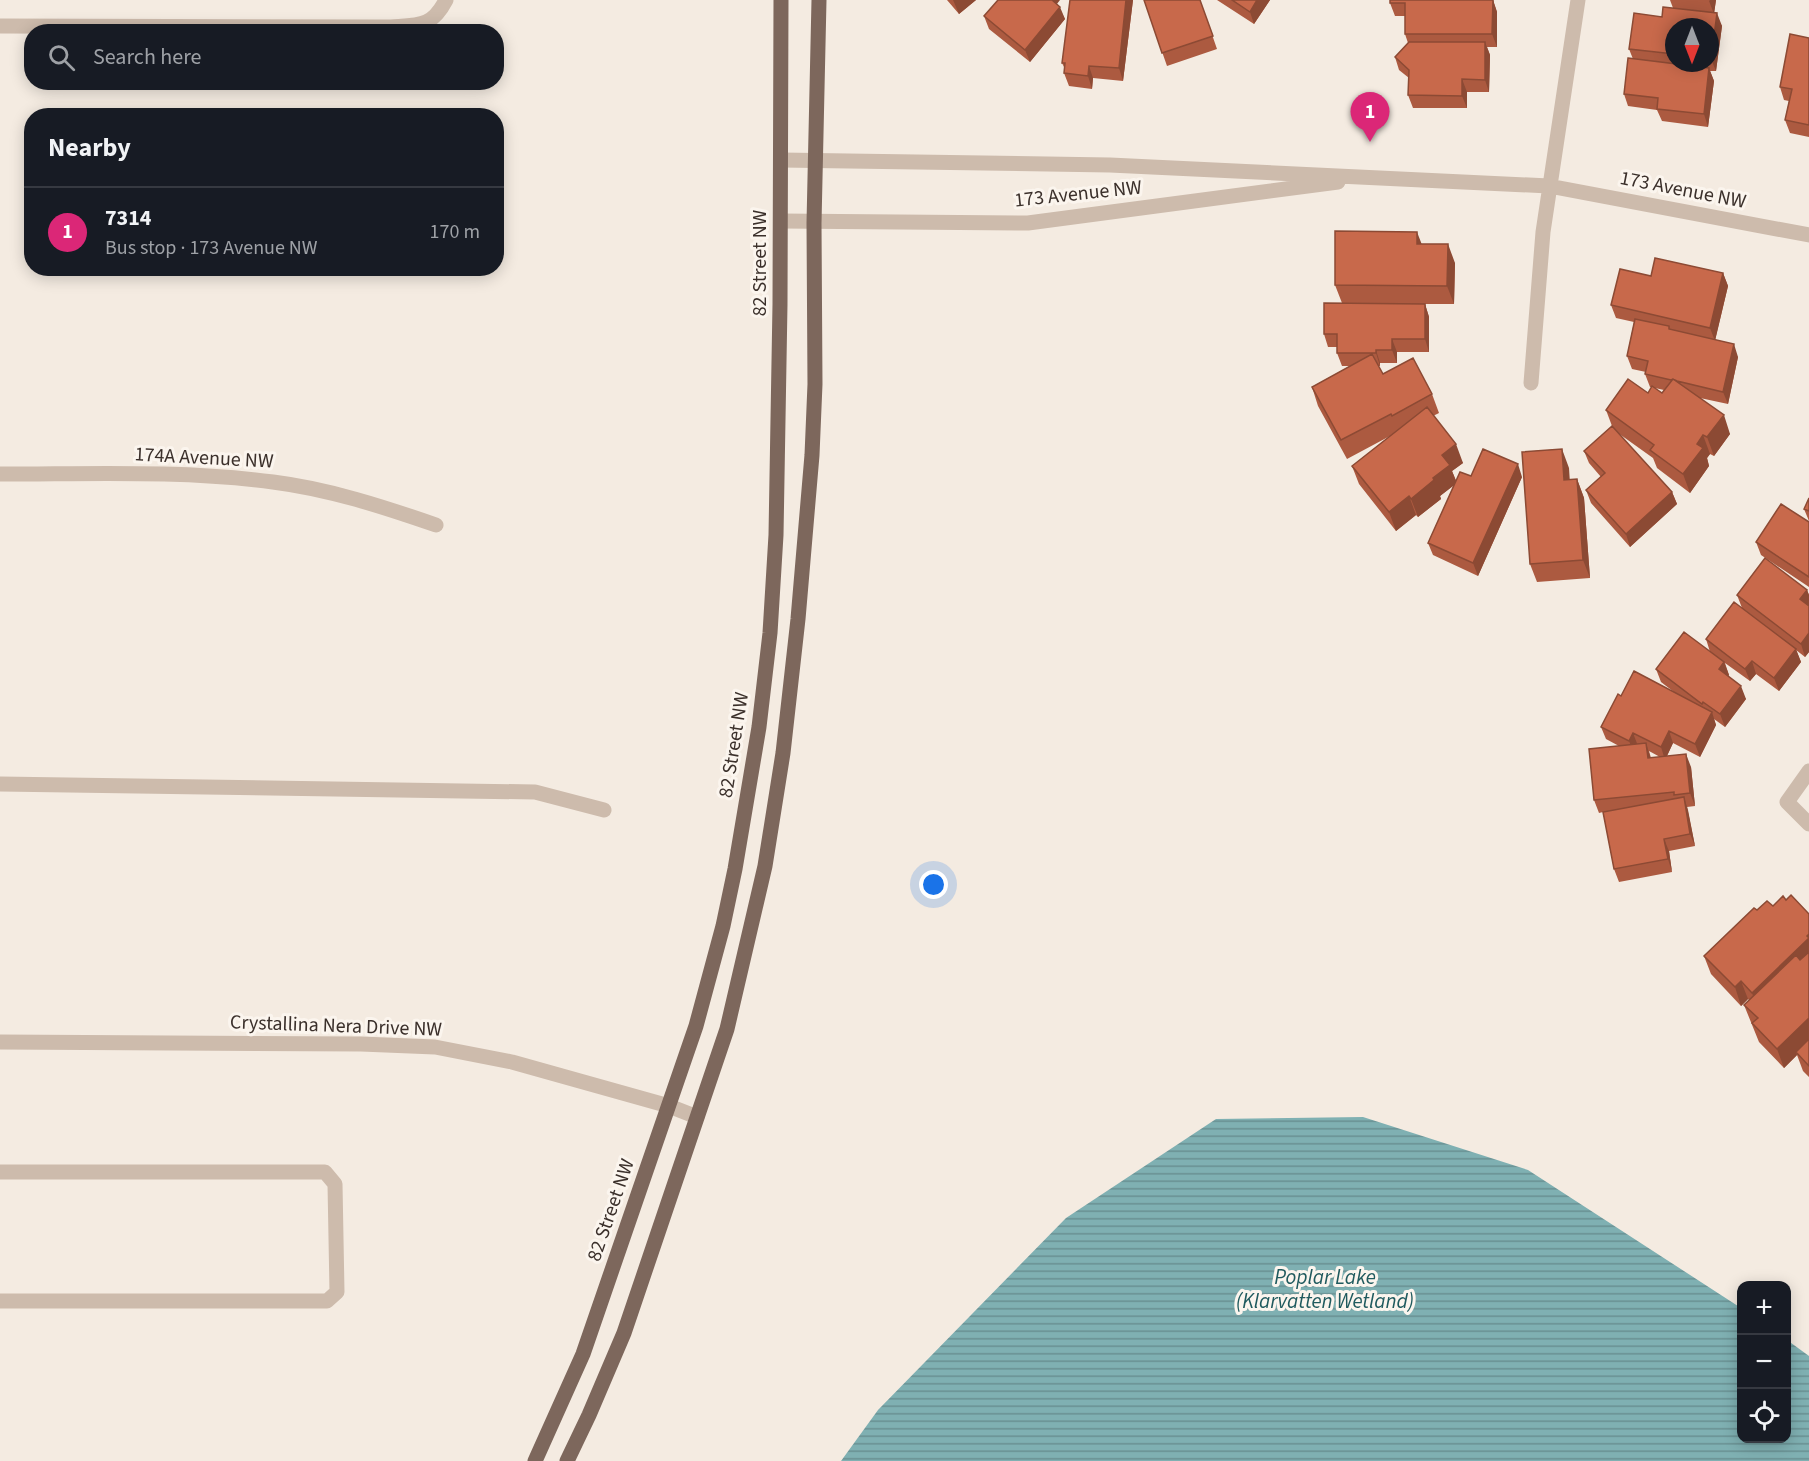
<!DOCTYPE html>
<meta charset="utf-8">
<style>
body{margin:0;font-family:"Source Sans 3",sans-serif;background:#242831;color:#f1f3f6}
.controls{position:absolute;right:18px;bottom:18px;display:grid;overflow:hidden;border-radius:12px;box-shadow:0 3px 15px #0003}
.controls button{width:54px;height:54px;display:grid;place-items:center;padding:0;border:0;border-bottom:2px solid #363941;background:#171b24;color:#f1f3f6;font:30px sans-serif}
.compass{position:absolute;left:1665px;top:18px;width:54px;height:54px;border-radius:50%;background:#171b24;box-shadow:0 3px 15px #0003;rotate:180deg}
.you{position:absolute;left:934px;top:885px;width:21px;height:21px;margin:-15px;border:4px solid #fff;border-radius:50%;background:#1a73e8;box-shadow:0 0 0 9px #1a73e833}
.badge{display:grid;place-items:center;width:39px;height:39px;border-radius:50%;background:#db2777;color:#fff;font-size:20px;font-weight:700}
.pin{position:absolute;translate:-50% -50px;filter:drop-shadow(0 2px 3px #0008)}
.pin::after{content:'';position:absolute;top:32px;width:21px;height:18px;background:inherit;clip-path:polygon(0 0,100% 0,50% 100%)}
.list{margin:0;padding:0;list-style:none}
h2{display:flex;justify-content:space-between;align-items:center;height:78px;margin:0;padding:0 24px;font-size:26px}
h2 small{font-size:20px;font-weight:400;color:#9ea1a6}
.list li{display:grid;grid-template-columns:39px 1fr auto;gap:18px;align-items:center;box-sizing:border-box;height:90px;padding:0 24px;border-top:2px solid #363941}
.list b{display:block;font-size:22px;white-space:nowrap}
.list p{margin:0;font-size:20px;white-space:nowrap;color:#9ea1a6}
.list em{font-size:20px;font-style:normal;color:#9ea1a6}
.icon{flex:none;width:33px;height:33px;fill:none;stroke:currentColor;stroke-width:2;stroke-linecap:round;stroke-linejoin:round}
.map{position:relative;flex:none;width:1809px;height:1461px;overflow:hidden}
.search{position:absolute;background:#171b24;box-shadow:0 3px 15px #0003;left:24px;top:24px;width:480px;height:66px;display:flex;align-items:center;gap:15px;box-sizing:border-box;padding:0 21px;border-radius:24px;color:#9ea1a6;font-size:22px}
.panel{position:absolute;background:#171b24;box-shadow:0 3px 15px #0003;left:24px;top:108px;width:480px;height:168px;border-radius:24px}
.map>svg:first-child{display:block}
.water{fill:url(#water-rules)}
.lines{fill:none;stroke-linecap:round;stroke-linejoin:round}
.minor{stroke:#cdbbac;stroke-width:15}
.major{stroke:#7d675c;stroke-width:15}
.wall{fill:#ac5a40;fill-rule:evenodd}
.shaded-wall{fill:#8c4a34}
.building{fill:#c8694b;stroke:#8c4a34;stroke-width:1.5}
.labels{text-anchor:middle;dominant-baseline:central;stroke-width:6;stroke-linejoin:round;paint-order:stroke}
.street-label{font-size:20px;fill:#3b302b;stroke:#fbf5ee}
.water-label{font-size:21px;font-style:italic;fill:#1f5a5e;stroke:#fbf5ee}
</style>
<div class="map">
<svg width="1809" height="1461" viewBox="0 0 1809 1461">
<defs>
<pattern id="water-rules" width="6" height="5" patternUnits="userSpaceOnUse" patternTransform="scale(1.5)"><rect width="6" height="5" fill="#7fb0b2"/><path d="M0 2.5h6" fill="none" stroke="#699091"/></pattern>
</defs>
<rect width="100%" height="100%" fill="#f4ebe1"/>
<path class="water" d="M1363,1117l165,53 213,138 1,130h44l1,-98 22,16v105h-968l37,-51 188,-192 150,-99z"/>
<g class="lines">
<path class="minor" d="M0,26l391,1c29,-2 41,0 55,-27
M781,160l329,5 439,21 260,49
M781,221l247,2 310,-41
M1531,383l12,-151 35,-232
M0,474c91,0 183,-4 273,8 56,7 111,25 163,43
M1809,771l-22,31 22,22
M0,784l535,8 69,18
M0,1042l361,2 74,3 77,15 157,44 28,11
M0,1172h325l10,12 2,108 -10,9h-327"/>
<path class="major" d="M535,1461l48,-107 113,-328 27,-100 12,-57 24,-142 11,-94 6,-98 4,-231 1,-304
M567,1461l22,-46 35,-82 103,-304 38,-163 18,-113 15,-134 14,-164 3,-71 -1,-161 5,-223"/>
</g>
<path class="wall" d="M947,0h29l-17,14z
M1089,0h44l-10,81 -30,-3 -1,11 -23,-3 -5,-13 1,-4 -3,-6z
M1144,0h56l17,49 -50,17z
M1217,0h53l-16,24z
M1493,0l4,12v35h-10l3,8 -1,37h-22v16h-54l-5,-13 1,-17 -10,-8 -4,-13 13,-14 -3,-9v-18h-10l-5,-13z
M1670,0h46l-2,13 8,13 -6,45h-6l4,10 -6,46 -46,-6 -5,-11 -29,-4 -4,-12 9,-35 -4,-10 33,-32 11,-9zM1674,27h36v36h-36z
M1057,4l8,15 -35,43 -41,-33 -5,-13z
M1809,38v99l-19,-4 -5,-13 4,-19 -5,-1 -4,-13z
M1422,244l33,19 -1,41h-29l4,13v35h-32v11h-17v3h-2l5,8 49,20 7,19 -6,3 30,47 -11,8 4,10 15,-5 51,1 -44,99 -45,-21 -5,-12 26,-58 -14,11 1,3 -23,18 -2,-2 -20,16 -37,-47 -7,-18 38,-30 -43,23 -29,-53 -6,-19 38,-21h-8l-5,-13v-6h-9l-4,-13 18,-31 -7,-18z
M1723,273l5,13 -13,54 23,17 -10,47 -28,-6 30,36 -16,22 -4,-2 -3,4 2,8 -19,27 -33,-25 -4,-10 -35,-25 54,59 5,12 -47,43 -39,-44 -5,-13 15,-13 -12,-14 -5,-12 28,-25 -6,-16 42,-17 4,-6h-2l-5,-13 1,-2 -14,-3 -5,-13 7,-34 -18,-4 -5,-13 40,-29zM1655,388l9,2 -2,3z
M1569,468v12l8,-1 7,19 6,80 -53,4 -7,-18z
M1809,498v23l-5,-12z
M1809,522v65l-48,-32 -5,-13z
M1807,590l2,5v57l-4,5 -9,-7 5,12 -22,29 -23,-17 -6,7 -25,-18 4,12 -1,1 18,23 -21,28 -11,-8 2,6 -16,32 -27,-14 -6,13 24,11 4,39 -8,1 8,39 -26,5 3,21 -53,10 -5,-13 -11,-57 -4,1 -5,-13 25,-54 -13,-7 -5,-12 20,-31 53,-4 -13,-10 -5,-13 54,-17 -4,-13 36,-31 -5,-13zM1649,751l11,6 -9,1z
M1786,900l23,14v163l-6,-6 -6,-16 -13,13 -25,-26 -15,-37 5,-5 -1,-1 -7,7 -30,-32 -7,-18 69,-50z"/>
<path class="shaded-wall" d="M953,0h23l-17,14z
M1049,0h11l-7,9z
M1126,0h7l-10,81 -4,-13z
M1257,0h13l-16,24 -4,-12z
M1493,0l4,12v35l-5,-13z
M1710,0h6l-2,14 -5,-13z
M1060,7l5,12 -35,43 -5,-12z
M1717,13l5,13 -6,45 -5,-12z
M1485,42l5,13 -1,37 -4,-12z
M1089,66l4,12 -1,11 -4,-13z
M1709,68l5,13 -6,46 -4,-13z
M1462,79l5,13v16l-5,-12z
M1417,232l7,18 -7,-6z
M1448,244l7,19 -1,41 -7,-18z
M1723,273l5,13 -13,55 -5,-13z
M1425,304l4,13v35l-4,-13z
M1392,339l5,13v11l-5,-13z
M1734,344l4,13 -10,47 -5,-12z
M1376,350l4,13v3l-4,-13z
M1724,415l6,19 -16,22 -7,-19z
M1703,435l7,19 -3,4 2,8 -19,27 -7,-19 14,-30z
M1456,444l7,19 -11,8 5,12 -17,13 1,3 -23,18 -7,-18 22,-21 9,-23z
M1562,449l7,19 2,31 -7,-19z
M1518,464l4,13 -44,99 -5,-13z
M1577,479l7,19 6,80 -7,-18z
M1672,492l5,12 -47,43 -4,-13z
M1409,496l7,19 -20,16 -7,-19z
M1807,590l2,5v11l-9,-7z
M1809,633v19l-4,5 -4,-13z
M1796,649l5,13 -22,29 -5,-13z
M1752,661l4,13 -6,7 -5,-12z
M1724,662l5,13 -5,7 -5,-13z
M1741,686l5,13 -21,28 -5,-13z
M1712,712l4,13 -16,32 -5,-13z
M1669,731l4,12 -8,17 -4,-13z
M1633,733l5,13 -4,7 -5,-12z
M1646,743l4,13 2,15 -4,-13z
M1686,754l5,13 4,39 -5,-13z
M1684,797l4,13 7,36 -5,-12z
M1664,839l5,12 3,21 -4,-13z
M1809,934v29l-50,48 -7,-18z
M1741,981l7,18 -7,7 -6,-19z
M1809,1018v25l-13,9 1,3 -13,13 -7,-19z"/>
<path class="building" d="M998,0h54l8,7 -35,43 -41,-34z
M1070,0h56l-7,68 -30,-2 -1,10 -24,-3 1,-10h-3z
M1144,0h56l13,36 -51,17z
M1232,0h25l-7,12z
M1390,0h103l-1,34h-87v-31h-15z
M1663,7l54,6 -6,46h-1v-32h-36v27l-45,-5 5,-36 28,4z
M1790,34l19,4v87l-24,-5 7,-31 -12,-2z
M1409,42h76v38l-23,-1v17l-54,-1 1,-25 -14,-13z
M1628,58l81,10 -5,46 -47,-5 1,-11 -34,-4z
M1335,231l82,1v12h31l-1,42 -112,-1z
M1655,258l68,15 -13,55 -99,-23 9,-36 31,7z
M1324,303l101,1v35h-33v11h-16v3h-39v-19h-13z
M1635,319l34,7v3l65,15 -11,48 -46,-11 -4,-2 -2,1 -26,-6 3,-13 -21,-5z
M1372,354l11,20 30,-16 19,36 -40,22 -1,-2 -50,26 -29,-53z
M1628,379l20,14 4,-7 10,7 11,-14 51,36 -17,22 -4,-2 -6,9 6,4 -20,26 -33,-24 4,-5 -48,-35z
M1427,407l29,37 -14,11 8,10 -17,13 1,2 -23,19 -2,-3 -20,16 -37,-46z
M1612,426l60,66 -46,42 -40,-44 19,-17 -21,-22z
M1483,449l35,15 -45,99 -45,-20 32,-71 11,4z
M1562,449l2,31 13,-1 6,81 -53,4 -8,-112z
M1809,498v13l-5,-2z
M1781,504l28,18v55l-53,-35z
M1765,558l42,32 -7,9 9,7v27l-8,11 -64,-49z
M1734,602l62,47 -22,29 -22,-17 -7,8 -39,-30z
M1684,632l40,30 -5,7 22,17 -21,28 -17,-12 -1,2 -46,-35z
M1634,671l78,41 -17,32 -26,-13 -8,16 -28,-14 -4,8 -28,-14 17,-33 3,2z
M1646,743l2,15 38,-4 4,39 -16,2v-3l-80,8 -5,-51z
M1684,797l6,37 -26,5 4,20 -54,10 -11,-57z
M1791,895l18,19v20l-2,2 2,2 -57,55 -11,-12 -6,6 -31,-31 50,-48 3,2 10,-9 6,5 10,-10 3,4z
M1809,952v66l-32,31 -25,-26 6,-5 -14,-13 52,-50 4,5z
M1809,1039v27l-13,-14z"/>
<g class="labels">
<g class="street-label">
<text transform="translate(1683 190) rotate(11)">173 Avenue NW</text>
<text transform="translate(1078 194) rotate(-6)">173 Avenue NW</text>
<text transform="translate(760 263) rotate(-90)">82 Street NW</text>
<text transform="translate(204 458) rotate(3)">174A Avenue NW</text>
<text transform="translate(734 745) rotate(-81)">82 Street NW</text>
<text transform="translate(336 1026) rotate(2)">Crystallina Nera Drive NW</text>
<text transform="translate(611 1210) rotate(-71)">82 Street NW</text>
</g>
<g class="water-label">
<text x="1325" y="1277">Poplar Lake<tspan x="1325" dy="24">(Klarvatten Wetland)</tspan></text>
</g>
</g>
</svg>
<div class="controls">
<button>+</button>
<button>−</button>
<button><svg class="icon" aria-label="locate" viewBox="0 0 24 24"><circle cx="12" cy="12" r="6"/><path d="M12 2v4M12 18v4M2 12h4M18 12h4"/></svg></button>
</div>
<svg class="compass" viewBox="-18 -18 36 36"><path d="M0-13l5 13h-10z" fill="#e53935"/><path d="M0 13l5-13h-10z" fill="#9ea1a6"/></svg>
<div class="you"></div>
<div class="pin badge" style="left:1370px;top:142px">1</div>
<div class="search"><svg class="icon" aria-label="search" viewBox="0 0 24 24"><circle cx="10" cy="10" r="6"/><path d="M15 15l6 6"/></svg>Search here</div>
<section class="panel">
<h2>Nearby<small></small></h2>
<ul class="list">
<li><span class="badge">1</span><div><b>7314</b><p>Bus stop · 173 Avenue NW</p></div><em>170 m</em></li>
</ul>
</section>
</div>
